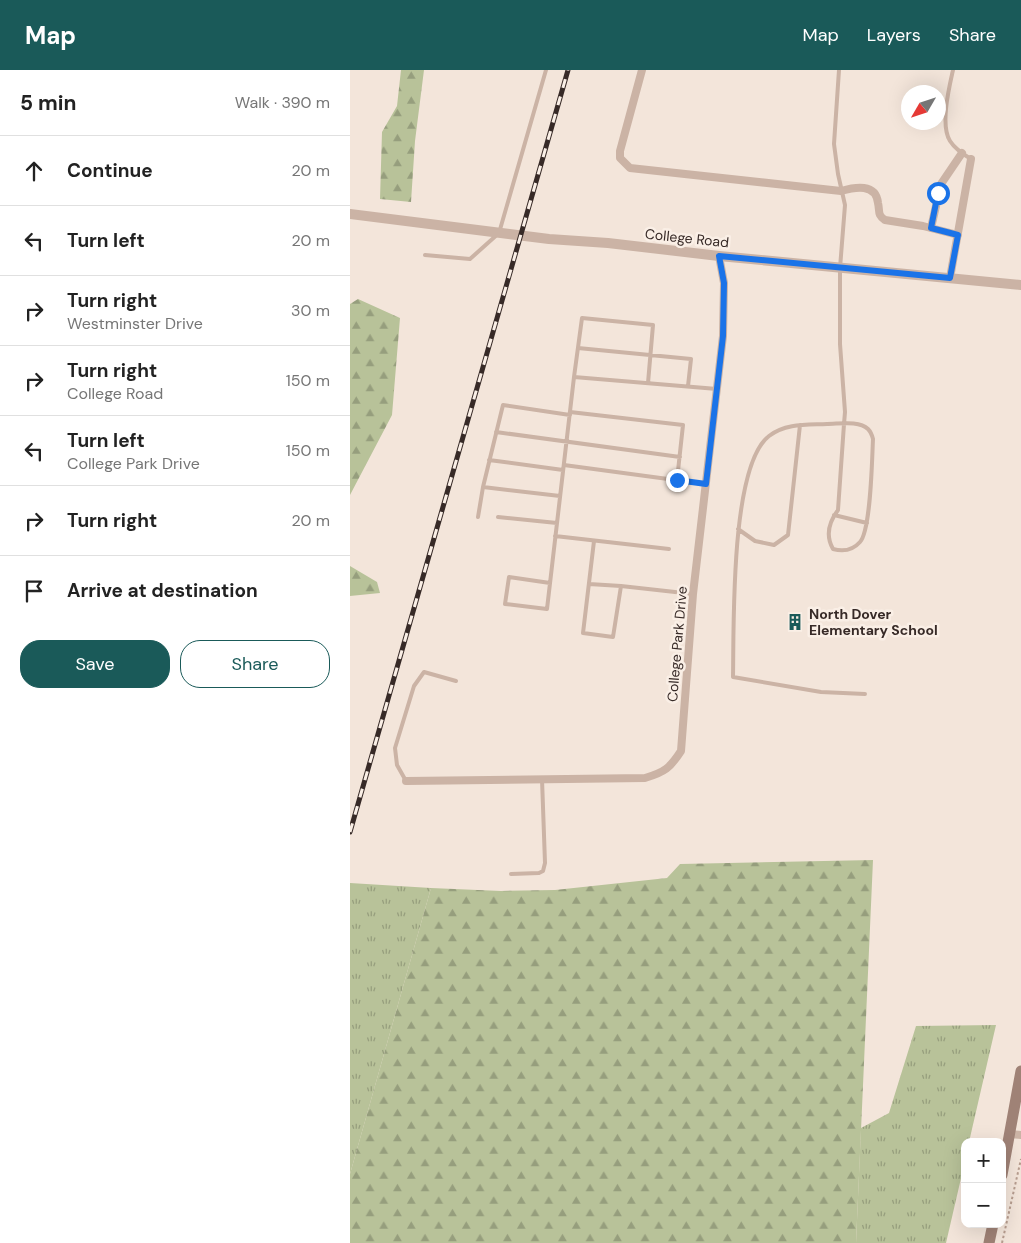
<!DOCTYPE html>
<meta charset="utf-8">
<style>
body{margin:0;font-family:"DM Sans",sans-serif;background:#f6f6f6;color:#222}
.controls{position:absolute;right:15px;bottom:15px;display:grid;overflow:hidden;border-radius:10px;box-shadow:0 5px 20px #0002}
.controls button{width:45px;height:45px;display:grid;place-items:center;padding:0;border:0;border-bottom:1px solid #e0e0e0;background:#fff;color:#222;font:25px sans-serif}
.compass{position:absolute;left:551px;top:15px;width:45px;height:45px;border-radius:50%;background:#fff;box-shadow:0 5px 20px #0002;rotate:231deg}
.stop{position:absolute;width:15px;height:15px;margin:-11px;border:4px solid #1a73e8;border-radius:50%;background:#fff}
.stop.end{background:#1a73e8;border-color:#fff;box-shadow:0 1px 5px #0008}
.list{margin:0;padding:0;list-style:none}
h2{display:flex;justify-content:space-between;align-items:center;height:65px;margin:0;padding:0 20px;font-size:21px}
h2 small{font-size:16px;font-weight:400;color:#767676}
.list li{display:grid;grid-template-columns:32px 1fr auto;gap:15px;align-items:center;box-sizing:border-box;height:70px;padding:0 20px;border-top:1px solid #e0e0e0}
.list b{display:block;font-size:19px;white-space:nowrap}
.list p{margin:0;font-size:16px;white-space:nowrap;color:#767676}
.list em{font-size:16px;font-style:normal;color:#767676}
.actions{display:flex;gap:10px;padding:15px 20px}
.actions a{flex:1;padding:11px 0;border:1px solid #1a5a59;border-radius:20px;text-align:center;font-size:18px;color:#1a5a59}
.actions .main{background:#1a5a59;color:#fff}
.icon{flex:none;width:28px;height:28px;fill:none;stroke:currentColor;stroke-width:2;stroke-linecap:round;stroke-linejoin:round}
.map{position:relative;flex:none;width:671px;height:1173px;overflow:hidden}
header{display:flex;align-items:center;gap:30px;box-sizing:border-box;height:70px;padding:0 25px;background:#1a5a59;color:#fff}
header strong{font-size:24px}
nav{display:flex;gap:28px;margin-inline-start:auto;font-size:18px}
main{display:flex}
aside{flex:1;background:#fff}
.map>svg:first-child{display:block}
.grass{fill:url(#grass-tufts)}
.forest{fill:url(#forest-firs)}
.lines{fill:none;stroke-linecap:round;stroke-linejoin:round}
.path{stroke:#b79d8f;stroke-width:2;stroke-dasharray:2.5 2.5;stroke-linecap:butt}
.service{stroke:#cbb3a5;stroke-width:4}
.minor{stroke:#cbb3a5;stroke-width:8}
.tertiary{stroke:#cbb3a5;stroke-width:10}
.secondary{stroke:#9f8276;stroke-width:11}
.rail-casing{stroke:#372a27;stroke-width:5}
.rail{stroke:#faefe6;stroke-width:3;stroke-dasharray:9;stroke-linecap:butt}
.route{stroke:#1a73e8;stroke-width:6}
.labels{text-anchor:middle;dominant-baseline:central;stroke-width:5;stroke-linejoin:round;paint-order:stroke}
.street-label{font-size:14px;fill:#372a27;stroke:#faefe6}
.poi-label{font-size:14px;font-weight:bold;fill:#372a27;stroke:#faefe6;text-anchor:start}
</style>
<header>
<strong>Map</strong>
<nav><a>Map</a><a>Layers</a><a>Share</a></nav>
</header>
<main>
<aside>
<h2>5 min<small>Walk · 390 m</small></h2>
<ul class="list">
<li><svg class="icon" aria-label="ahead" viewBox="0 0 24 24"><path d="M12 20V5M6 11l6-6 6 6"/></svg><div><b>Continue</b></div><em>20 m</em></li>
<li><svg class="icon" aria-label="left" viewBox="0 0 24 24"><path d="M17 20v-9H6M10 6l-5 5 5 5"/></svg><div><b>Turn left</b></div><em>20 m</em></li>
<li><svg class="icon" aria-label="right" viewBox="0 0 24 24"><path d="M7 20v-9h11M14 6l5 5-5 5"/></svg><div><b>Turn right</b><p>Westminster Drive</p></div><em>30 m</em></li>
<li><svg class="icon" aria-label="right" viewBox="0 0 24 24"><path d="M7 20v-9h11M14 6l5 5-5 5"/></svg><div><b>Turn right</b><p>College Road</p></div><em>150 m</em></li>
<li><svg class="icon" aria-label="left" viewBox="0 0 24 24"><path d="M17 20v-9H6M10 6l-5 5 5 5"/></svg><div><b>Turn left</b><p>College Park Drive</p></div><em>150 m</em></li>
<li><svg class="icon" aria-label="right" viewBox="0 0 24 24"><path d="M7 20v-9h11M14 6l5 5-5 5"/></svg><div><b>Turn right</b></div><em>20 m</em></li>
<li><svg class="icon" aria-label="arrive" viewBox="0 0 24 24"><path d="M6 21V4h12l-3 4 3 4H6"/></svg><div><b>Arrive at destination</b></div></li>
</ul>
<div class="actions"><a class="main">Save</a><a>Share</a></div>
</aside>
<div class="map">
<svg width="671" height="1173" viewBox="0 0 671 1173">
<defs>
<pattern id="grass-tufts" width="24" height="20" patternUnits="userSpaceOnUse" patternTransform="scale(1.25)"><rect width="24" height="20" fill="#b8c299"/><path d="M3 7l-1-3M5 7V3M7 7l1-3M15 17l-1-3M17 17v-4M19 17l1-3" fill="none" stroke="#969e7d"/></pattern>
<pattern id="forest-firs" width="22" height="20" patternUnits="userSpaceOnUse" patternTransform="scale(1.25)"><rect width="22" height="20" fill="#b8c299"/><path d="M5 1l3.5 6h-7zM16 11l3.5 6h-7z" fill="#969e7d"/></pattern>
</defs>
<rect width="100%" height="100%" fill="#f3e5da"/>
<path class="grass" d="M0,813l81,5 -81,286z
M646,955l-27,117h-4v19l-19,82h-90l5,-115 28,-15 27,-87z"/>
<path class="forest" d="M51,0h23l-9,71 -4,61 -31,-3 2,-67 15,-26z
M8,229l42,19 -8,97 -42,80v-191z
M0,496l27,16 3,11 -30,3z
M523,790l-17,383h-506v-69l81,-286 70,3 54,-1 112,-12 13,-14z"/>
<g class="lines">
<path class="path" d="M652,1173l19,-84"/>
<path class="service" d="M489,0l-5,74 4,30 7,31 -5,63v76l5,68 -1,12 -6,86c-9,12 -13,25 -5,39 11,3 20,1 27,-7 11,-12 12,-84 13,-103 -1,-4 -3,-8 -5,-10 -9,-9 -29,-5 -41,-5 -20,1 -41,-1 -58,12 -39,30 -35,191 -36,241l88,15 44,2
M603,0c-4,18 -13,55 -3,71 5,8 13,13 21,18
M75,185l45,4 29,-26 47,-163
M228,278l113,11 -3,27
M224,307l8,-59 71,7 -5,58
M220,342l113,13 -6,55
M146,362l184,25
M139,390l74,10
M214,395l141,19
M210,426l-77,-9 20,-82 67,10
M484,445l33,8
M128,447l5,-30
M148,447l59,6
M388,459l17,12 19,4 14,-10 12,-110
M205,466l114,13
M244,471l-11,92 30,4 8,-51 72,8
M200,513l-41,-6 -4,27 42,5 27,-232 143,12
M239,514l32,2
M56,711l-9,-16 -2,-17 19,-62 10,-14 32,9
M161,804l28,-1 4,-2 2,-8 -3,-84"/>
<path class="minor" d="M292,0l-22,81v7l10,10 211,23c14,-4 35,-8 37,12 2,8 -1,12 7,17l38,6 35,9
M581,158l10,-44 21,-31
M600,208l21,-119
M56,711l239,-3c20,-6 25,-10 36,-27l12,-157 30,-258 1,-53 -5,-27
M660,1064l11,1"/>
<path class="tertiary" d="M0,144l199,25 59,4 111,13 302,29"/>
<path class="secondary" d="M652,1105l19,-104
M639,1173l4,-19"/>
<g class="rail-casing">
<path id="rail" d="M0,762l218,-762"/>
</g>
<use href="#rail" class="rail"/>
</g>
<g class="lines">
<path class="route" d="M327,410l29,4 17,-148 1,-53 -5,-27 231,22 8,-43 -27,-7 7,-35"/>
</g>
<defs>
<g id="building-bare" transform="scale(1.35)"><path d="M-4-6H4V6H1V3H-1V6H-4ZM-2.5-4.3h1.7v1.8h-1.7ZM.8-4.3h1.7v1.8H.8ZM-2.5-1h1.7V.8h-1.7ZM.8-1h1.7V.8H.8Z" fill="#1a5a59" stroke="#faefe6" stroke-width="2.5" paint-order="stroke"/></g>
</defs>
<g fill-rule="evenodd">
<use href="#building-bare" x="445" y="552"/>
</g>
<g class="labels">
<g class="street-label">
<text transform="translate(337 168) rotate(6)">College Road</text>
<text transform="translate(327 574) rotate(-85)">College Park Drive</text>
</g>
<g class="poi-label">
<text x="459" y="544">North Dover<tspan x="459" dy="16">Elementary School</tspan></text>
</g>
</g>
</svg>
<div class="controls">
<button>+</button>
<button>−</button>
</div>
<svg class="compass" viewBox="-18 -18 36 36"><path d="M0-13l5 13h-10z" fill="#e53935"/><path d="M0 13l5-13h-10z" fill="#767676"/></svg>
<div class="stop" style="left:588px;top:123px"></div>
<div class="stop end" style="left:327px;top:410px"></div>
</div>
</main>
